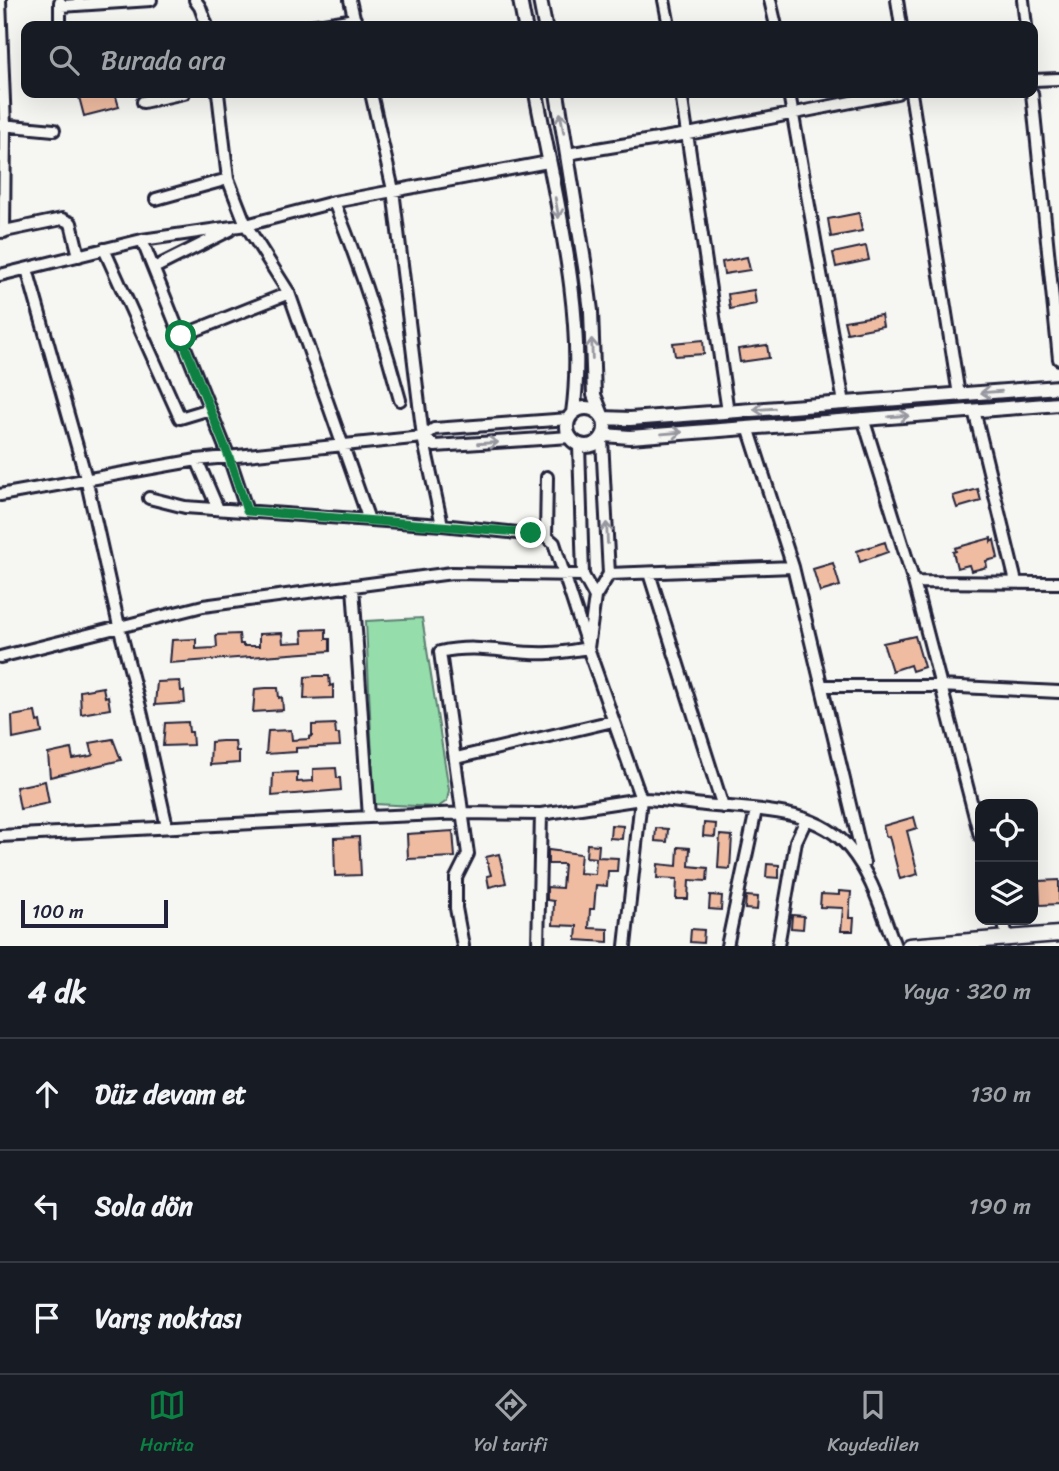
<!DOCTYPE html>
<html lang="tr">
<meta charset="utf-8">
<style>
body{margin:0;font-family:Sriracha,sans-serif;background:#242831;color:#f1f3f6}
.controls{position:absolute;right:21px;bottom:21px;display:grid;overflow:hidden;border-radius:14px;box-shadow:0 7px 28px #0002}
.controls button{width:63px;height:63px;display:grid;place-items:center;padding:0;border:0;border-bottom:2px solid #363941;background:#171b24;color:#f1f3f6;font:35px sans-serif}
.scale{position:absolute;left:21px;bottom:18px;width:147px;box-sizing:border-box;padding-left:7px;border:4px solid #22223b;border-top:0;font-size:19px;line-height:24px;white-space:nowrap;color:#22223b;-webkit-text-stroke:5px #f6f6f2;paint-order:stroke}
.stop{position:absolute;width:21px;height:21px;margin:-16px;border:5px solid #0b8043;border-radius:50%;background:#fff}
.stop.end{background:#0b8043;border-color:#fff;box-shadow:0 2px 7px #0008}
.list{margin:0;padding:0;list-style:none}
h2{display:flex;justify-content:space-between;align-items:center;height:91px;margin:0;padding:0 28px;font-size:30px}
h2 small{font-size:23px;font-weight:400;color:#9ea1a6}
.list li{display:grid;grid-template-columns:46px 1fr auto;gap:21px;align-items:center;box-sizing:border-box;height:112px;padding:0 28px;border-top:2px solid #363941}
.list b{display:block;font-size:26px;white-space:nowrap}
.list em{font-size:23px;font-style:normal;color:#9ea1a6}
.icon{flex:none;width:38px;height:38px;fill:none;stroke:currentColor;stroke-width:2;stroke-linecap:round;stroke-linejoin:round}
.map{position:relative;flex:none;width:1059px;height:946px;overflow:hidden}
.search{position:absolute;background:#171b24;box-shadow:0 7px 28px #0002;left:21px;right:21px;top:21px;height:77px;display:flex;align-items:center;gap:18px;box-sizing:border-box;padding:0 24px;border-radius:14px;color:#9ea1a6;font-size:26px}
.sheet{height:427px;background:#171b24}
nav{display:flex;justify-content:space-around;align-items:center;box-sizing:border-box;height:98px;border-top:2px solid #363941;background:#171b24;font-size:19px;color:#9ea1a6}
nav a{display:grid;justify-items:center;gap:4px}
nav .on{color:#0b8043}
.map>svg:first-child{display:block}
.green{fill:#95ddab;stroke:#5c8073;stroke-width:2}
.building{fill:#efbca1;stroke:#22223b;stroke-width:2}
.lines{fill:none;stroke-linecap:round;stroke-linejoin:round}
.minor-casing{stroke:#22223b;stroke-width:16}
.tertiary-casing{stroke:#22223b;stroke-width:18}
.secondary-casing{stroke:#22223b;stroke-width:19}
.minor{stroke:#f6f6f2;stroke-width:10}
.tertiary{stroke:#f6f6f2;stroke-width:12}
.secondary{stroke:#f6f6f2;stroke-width:14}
.oneway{stroke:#9797a0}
.route{stroke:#0b8043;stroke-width:9}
</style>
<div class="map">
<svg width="1059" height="946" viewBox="0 0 1059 946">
<rect width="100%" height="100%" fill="#f6f6f2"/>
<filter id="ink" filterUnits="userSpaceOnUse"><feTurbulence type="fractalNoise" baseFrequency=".0143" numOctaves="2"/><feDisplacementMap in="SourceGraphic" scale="14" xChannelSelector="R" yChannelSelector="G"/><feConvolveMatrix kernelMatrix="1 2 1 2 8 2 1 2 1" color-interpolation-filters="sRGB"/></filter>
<g filter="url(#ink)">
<path class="green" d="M422,618l27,172 -2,11 -9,6 -64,-3 -8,-183z"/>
<path class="building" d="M78,93h37l4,14 -35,9z
M859,213l3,18 -31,6 -3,-18z
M866,246l3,14 -33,7 -3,-14z
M747,257l3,13 -26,4 -2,-12z
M754,290l2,14 -26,5 -2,-15z
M881,315l2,11 -36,7 -3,-12z
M703,340l1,14 -29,2 -2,-13z
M767,345l2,13 -29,4 -2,-13z
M978,489l3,12 -24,7 -4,-12z
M991,538v4l3,-2 4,18 -12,3 1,6 -16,4 -2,-6 -12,3 -4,-16 3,-1 -1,-3z
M885,542l3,10 -28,10 -3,-11z
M833,563l7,23 -20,6 -7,-23z
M326,629v10h4v12l-160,12 2,-23 24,-1v10l18,-1 3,-1 -1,-12 23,-1 1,10h3v2h16v-12l23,-1 1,10 20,-1 -1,-12z
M915,636l9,31 -12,4 -2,-6 -18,6 -9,-28z
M316,676h13l1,10 3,-1v13l-29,1 1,-22z
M180,681l1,10h3l1,12 -30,2 2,-23z
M103,687l2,10 3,-1 2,13 -29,5 -1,-23z
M266,688h12l1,10 3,-1 1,13 -30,2 2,-23z
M35,712l2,10 3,-1 2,12 -29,6 -1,-23z
M188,722l1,10h3l1,13 -30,1 2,-23z
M335,724l1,10h3l1,12 -44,2v4l-30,2 2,-23 23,-1 1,10 17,-1v-2l3,-1v-11z
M113,739l8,21 -71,17 -2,-23 23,-5 2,10 17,-3 3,-1 -3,-12z
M222,741h13l1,10h3v12l-29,2 1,-23z
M336,768l1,10h3l1,12 -69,6 1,-23 24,-1v10l16,-1v-12z
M45,781l4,22 -29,6 -4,-22z
M914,817l3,11 -10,3 11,43 -18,5 -11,-43 -3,1 -3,-11z
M704,823l12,1 -1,13 -12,-1z
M611,825l12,1 -1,13 -12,-1z
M656,828l12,1 -1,13 -12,-1z
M453,831l2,26 -47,2 -1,-25z
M720,835l12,1 -2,33 -12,-1z
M359,837l2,38 -26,1 -1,-38z
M587,844l12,1 -1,12 20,1 -1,13h-9l-1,15 -11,-1 -2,24h-4l-1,19 19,1v13l-32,-2 1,-14 -24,-1 1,-24 -7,-1v-13l15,1 2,-24h-16v-14l33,4 -2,19 16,1 1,-16 -10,-1z
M678,847l12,1 -1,18 19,2 -1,13 -18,-1 -1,19h-12l1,-20 -20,-1 1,-14 19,2z
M499,854l7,29 -17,4 -2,-11 4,-1 -5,-18z
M767,864l12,1v13l-13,-1z
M1059,880v24l-19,1 -1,-24z
M839,891l12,1 -2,26h5l-1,13h-12l2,-23 -23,-1 1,-13 18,1z
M710,895l12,1 -1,14 -12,-1z
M746,896l12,1 -1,13 -12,-1z
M792,915l12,1 -1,13 -12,-1z
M691,929l13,1 -1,13 -13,-1z"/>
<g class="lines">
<g class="minor-casing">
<path id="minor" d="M0,0l5,126 -1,106
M195,0l5,7 7,19
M350,0l6,26
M664,0l5,26
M770,0l6,26
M897,0l4,26
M1023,0l3,26
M61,6l90,-6
M60,26v-24
M311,26l44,-7
M1033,80l26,-1
M218,93l10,86
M371,93l22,97 30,247 19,88
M681,93l47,319
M789,93l55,310
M911,93l48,302
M1032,93l27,266
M143,102l41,-9
M1,125l53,5
M567,154l121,-20 209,-41
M156,199l72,-20 18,46 43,68 80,227
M334,202c26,64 48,131 66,198
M0,232l62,-13 9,4 8,33
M142,240l87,217 18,54
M104,249l76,169 30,-9
M154,268l76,-38
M27,269l59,209 33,148 23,89 25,112
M0,275l142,-35 104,-15 88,-23 214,-40
M181,336l108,-43
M974,410l42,172
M863,418l51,164 66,254
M748,427l45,140 71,296
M423,437l12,9 135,-9
M579,445l4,130 12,22
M197,460l21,49
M0,495l197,-35 226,-23 11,-8 135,-10
M149,498l36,9 257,18 104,11 8,7 34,105 53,151c22,0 43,4 64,6 48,5 112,2 145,44 23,28 32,64 45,97
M546,536l1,-59
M649,573l74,234
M609,574l184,-7
M914,582l145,1
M353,587l16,230
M0,657l203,-51 249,-33 131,2
M822,686h118l119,6
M456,758l157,-37
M0,836l369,-19 95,-4 77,1 100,-15 -16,147
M1003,920l5,20
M463,946l-7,-38v-30l12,-24 -28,-202c39,-9 72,3 109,1 13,0 26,-3 39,-5l7,-51 14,-23 -7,-135
M538,946l3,-132
M727,946l29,-136
M778,946l18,-105 10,-21"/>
</g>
<g class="tertiary-casing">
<path id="tertiary" d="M520,0l5,26
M540,0l5,26
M536,93c18,99 51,221 37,320
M557,93l29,180 5,38 3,84 8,20
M567 427a19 19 0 1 1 38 0a19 19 0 1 1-38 0Z
M603,418l27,1 429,-32
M604,435l26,2 429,-33"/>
</g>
<g class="secondary-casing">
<path id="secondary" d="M909,946l150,-12"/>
</g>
<use href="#minor" class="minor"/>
<use href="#tertiary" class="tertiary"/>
<use href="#secondary" class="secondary"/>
</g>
<defs><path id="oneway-shaft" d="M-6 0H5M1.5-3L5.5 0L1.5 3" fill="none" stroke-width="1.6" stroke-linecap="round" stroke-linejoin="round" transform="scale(1.75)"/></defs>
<g class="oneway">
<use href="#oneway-shaft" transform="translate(562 123) rotate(-100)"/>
<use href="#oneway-shaft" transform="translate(557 208) rotate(80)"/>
<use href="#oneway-shaft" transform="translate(592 349) rotate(-92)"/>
<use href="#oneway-shaft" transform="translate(991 392) rotate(176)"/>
<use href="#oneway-shaft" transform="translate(764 409) rotate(176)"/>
<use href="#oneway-shaft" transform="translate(899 416) rotate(-4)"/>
<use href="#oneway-shaft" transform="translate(672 433) rotate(-5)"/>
<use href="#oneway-shaft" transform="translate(488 443) rotate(-4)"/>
<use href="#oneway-shaft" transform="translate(607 533) rotate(-93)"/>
</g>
</g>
<g class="lines" filter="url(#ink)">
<path class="route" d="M181,336l48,121 18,54 284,22"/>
</g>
</svg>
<div class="controls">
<button><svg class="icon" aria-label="locate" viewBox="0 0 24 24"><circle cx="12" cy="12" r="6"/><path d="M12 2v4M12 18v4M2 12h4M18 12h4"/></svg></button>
<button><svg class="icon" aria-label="layers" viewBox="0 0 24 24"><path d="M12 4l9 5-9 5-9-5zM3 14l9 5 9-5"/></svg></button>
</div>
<div class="scale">100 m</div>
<div class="stop" style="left:181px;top:336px"></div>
<div class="stop end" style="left:531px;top:533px"></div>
<div class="search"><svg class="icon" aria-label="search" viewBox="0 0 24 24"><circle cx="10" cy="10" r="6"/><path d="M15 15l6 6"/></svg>Burada ara</div>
</div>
<section class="sheet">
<h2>4 dk<small>Yaya · 320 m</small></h2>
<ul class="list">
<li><svg class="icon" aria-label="ahead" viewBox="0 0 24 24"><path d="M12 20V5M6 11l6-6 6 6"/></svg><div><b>Düz devam et</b></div><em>130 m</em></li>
<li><svg class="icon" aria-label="left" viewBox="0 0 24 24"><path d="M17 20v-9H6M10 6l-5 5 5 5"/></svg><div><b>Sola dön</b></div><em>190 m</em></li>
<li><svg class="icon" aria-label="arrive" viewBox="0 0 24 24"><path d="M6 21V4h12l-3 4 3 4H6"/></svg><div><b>Varış noktası</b></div></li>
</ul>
</section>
<nav>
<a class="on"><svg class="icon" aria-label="map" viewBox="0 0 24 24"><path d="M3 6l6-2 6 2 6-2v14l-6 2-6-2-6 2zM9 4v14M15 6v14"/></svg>Harita</a>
<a><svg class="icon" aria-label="directions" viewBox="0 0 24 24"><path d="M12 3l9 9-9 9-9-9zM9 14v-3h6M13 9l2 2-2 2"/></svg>Yol tarifi</a>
<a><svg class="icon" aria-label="saved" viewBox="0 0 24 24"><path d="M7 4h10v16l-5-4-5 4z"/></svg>Kaydedilen</a>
</nav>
